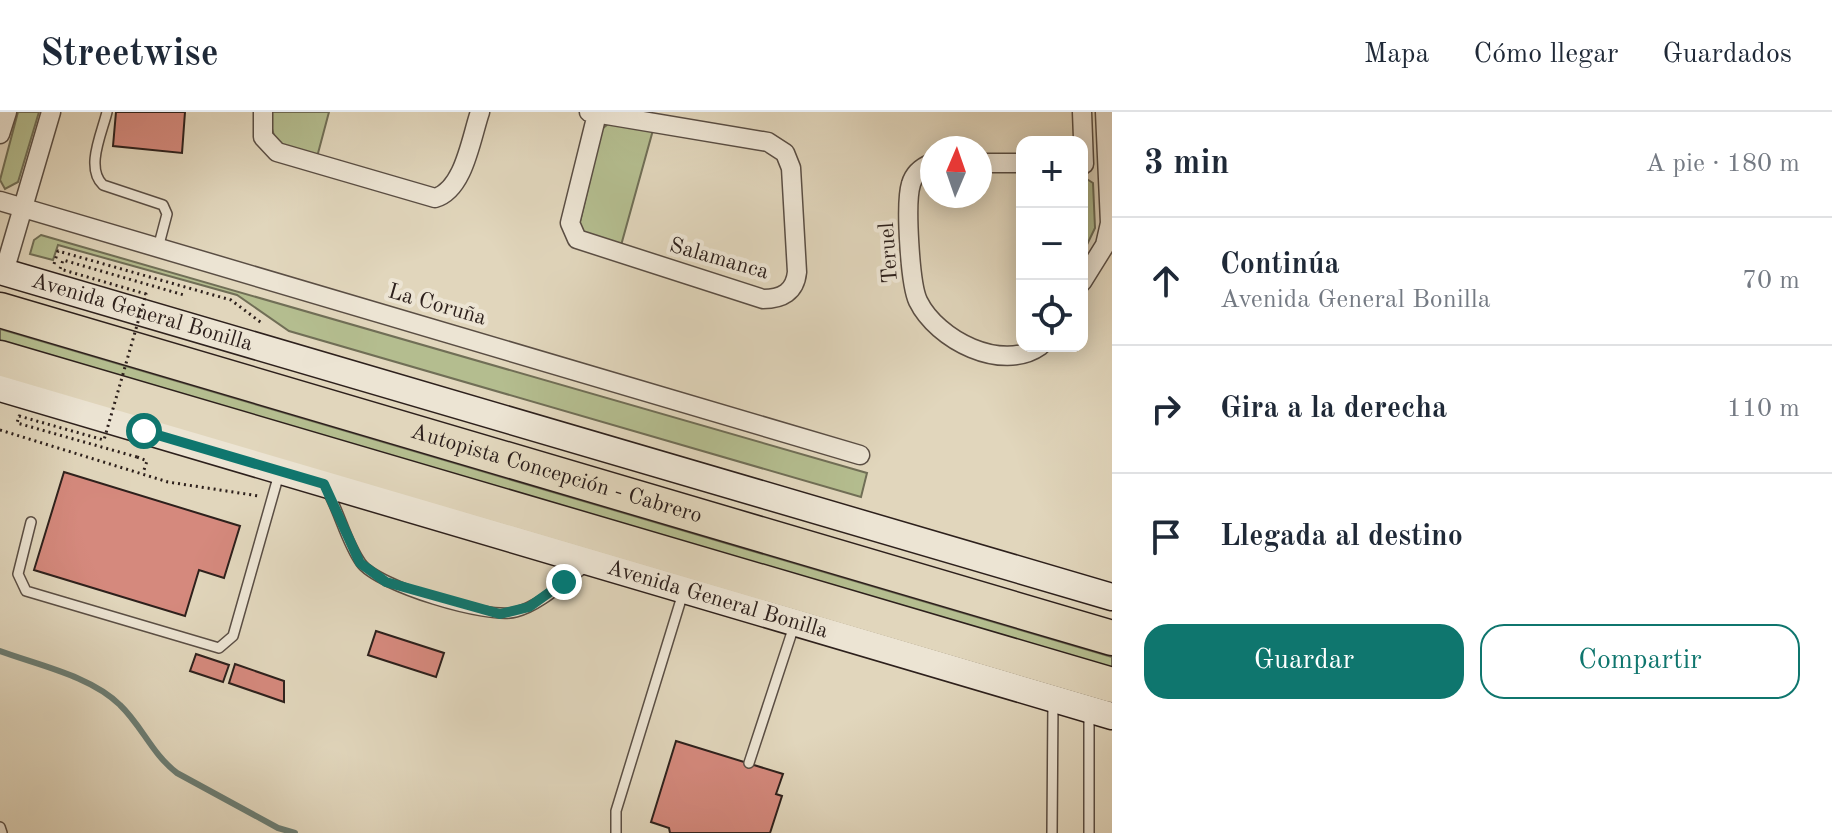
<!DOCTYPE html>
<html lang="es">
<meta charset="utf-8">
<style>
body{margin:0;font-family:"Old Standard TT",serif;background:#f2f2f3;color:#1f2937}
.controls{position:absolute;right:24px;top:24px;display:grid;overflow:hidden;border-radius:16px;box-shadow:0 4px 20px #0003}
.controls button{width:72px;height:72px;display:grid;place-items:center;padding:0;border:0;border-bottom:2px solid #e0e1e3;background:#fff;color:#1f2937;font:40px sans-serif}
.compass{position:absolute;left:920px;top:24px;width:72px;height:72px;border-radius:50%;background:#fff;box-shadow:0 4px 20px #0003;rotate:2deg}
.stop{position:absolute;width:24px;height:24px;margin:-18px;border:6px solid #0f766e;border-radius:50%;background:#fff}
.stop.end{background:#0f766e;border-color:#fff;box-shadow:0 2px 8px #0008}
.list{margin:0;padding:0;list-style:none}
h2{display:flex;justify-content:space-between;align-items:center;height:104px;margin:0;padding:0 32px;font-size:34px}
h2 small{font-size:26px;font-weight:400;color:#747a83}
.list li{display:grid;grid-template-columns:52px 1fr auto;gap:24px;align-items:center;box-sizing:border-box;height:128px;padding:0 32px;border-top:2px solid #e0e1e3}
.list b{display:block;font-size:30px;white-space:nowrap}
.list p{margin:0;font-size:26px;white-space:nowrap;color:#747a83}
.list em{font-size:26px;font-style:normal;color:#747a83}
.actions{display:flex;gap:16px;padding:24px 32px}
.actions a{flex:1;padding:18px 0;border:2px solid #0f766e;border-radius:24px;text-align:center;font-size:28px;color:#0f766e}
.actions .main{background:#0f766e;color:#fff}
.icon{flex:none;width:44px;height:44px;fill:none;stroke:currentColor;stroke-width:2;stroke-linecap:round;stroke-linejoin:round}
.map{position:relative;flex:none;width:1112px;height:721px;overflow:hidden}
header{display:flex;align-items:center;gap:48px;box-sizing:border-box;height:112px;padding:0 40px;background:#fff;border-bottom:2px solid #e0e1e3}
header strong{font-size:38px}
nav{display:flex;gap:44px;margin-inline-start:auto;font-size:28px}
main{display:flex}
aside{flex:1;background:#fff}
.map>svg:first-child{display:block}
.green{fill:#b4bd8f;stroke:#706e56;stroke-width:2}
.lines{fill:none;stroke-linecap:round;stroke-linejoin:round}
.stream{stroke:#6b7c72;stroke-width:6}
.building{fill:#d5897d;stroke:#2d201c;stroke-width:2}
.lane-casing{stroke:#5a4e44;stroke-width:12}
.street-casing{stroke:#5a4e44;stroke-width:21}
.secondary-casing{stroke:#2d201c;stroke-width:29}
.highway-casing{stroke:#2d201c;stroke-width:37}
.path{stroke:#2d201c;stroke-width:3;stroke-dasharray:2 4;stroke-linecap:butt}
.lane{stroke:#ece4d3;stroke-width:9}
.street{stroke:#ece4d3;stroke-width:18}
.secondary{stroke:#ece4d3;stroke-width:26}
.highway{stroke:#e1d6bc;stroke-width:34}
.path-bridge{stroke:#2d201c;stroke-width:3;stroke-dasharray:2 4;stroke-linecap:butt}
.route{stroke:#0f766e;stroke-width:10}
.labels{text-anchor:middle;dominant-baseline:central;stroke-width:8;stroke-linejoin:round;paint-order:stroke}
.street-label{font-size:22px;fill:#2d201c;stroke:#ece4d3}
</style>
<header>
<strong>Streetwise</strong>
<nav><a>Mapa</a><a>Cómo llegar</a><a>Guardados</a></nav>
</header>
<main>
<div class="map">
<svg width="1112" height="721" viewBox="0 0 1112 721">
<rect width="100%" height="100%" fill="#e1d6bc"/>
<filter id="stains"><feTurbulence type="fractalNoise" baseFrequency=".0025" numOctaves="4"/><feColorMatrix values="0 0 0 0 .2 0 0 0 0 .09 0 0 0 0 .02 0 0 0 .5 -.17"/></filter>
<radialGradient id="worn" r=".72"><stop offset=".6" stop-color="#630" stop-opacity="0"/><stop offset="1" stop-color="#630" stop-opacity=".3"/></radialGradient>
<path class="green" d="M18,0h21l-21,70 -13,7 -5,-9z
M270,0h59l-12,45c-32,-10 -46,-7 -47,-45z
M608,12l45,6 -33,119 -42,-19 24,-101z
M1082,64l11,7 2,45 -13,27z
M41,123l826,238 -6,24 -572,-166 -52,-36 -179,-50 -5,15 -23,-6 4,-14z
M0,217l1112,328v13l-1112,-326z"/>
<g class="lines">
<path class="stream" d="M0,539c38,14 91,25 120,54 22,21 32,49 57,68l101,55 17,5"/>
</g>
<path class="building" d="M116,0h69l-3,41 -69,-7z
M64,360l176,54 -16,52 -25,-8 -14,46 -151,-46z
M376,519l68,22 -8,24 -68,-22z
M196,542l33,11 -6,17 -33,-11z
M235,552l49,17v21l-55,-19z
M676,629l107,33 -7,20 6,2 -12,37h-100l-1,-5 -18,-6z"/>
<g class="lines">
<g class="lane-casing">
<path id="lane" d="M107,0c-5,21 -22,56 -4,73l60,20 4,9 -9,34
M327,378c13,23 19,52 34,73 16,23 127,57 155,49 26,-7 49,-31 72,-47
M31,410l-13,52 8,17 193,57 14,-12 46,-162
M749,651l45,-137
M0,715l2,6
M616,721v-22l67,-218
M1052,721l1,-131
M1089,721v-121"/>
</g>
<g class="street-casing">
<path id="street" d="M263,0v25l14,15 158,46c29,-8 36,-60 45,-86
M589,0l179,30 17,11 6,15 6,104c-2,20 -15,27 -34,27l-186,-60 -7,-16 27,-109
M1082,0l2,52
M0,22l7,-22
M932,51c-10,4 -18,10 -21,21 -6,19 -1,100 7,117 19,39 84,72 122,45
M980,51h42
M0,89l860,254
M4,160l47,-160
M1082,170l23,-37 5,-22 -5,-111"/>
</g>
<g class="secondary-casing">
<g id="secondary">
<path id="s1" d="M0,159l1112,326"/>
<path id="s2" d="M0,276l1112,328"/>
</g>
</g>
<g class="highway-casing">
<g id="highway">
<path id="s3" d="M0,198l1112,328"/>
<path d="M0,246l1112,327"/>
</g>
</g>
<path class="path" d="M54,152l4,-13 173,49 32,24
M0,318l168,52 91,14
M137,345l10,4 -4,12"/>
<use href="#lane" class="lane"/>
<use href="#street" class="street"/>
<use href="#secondary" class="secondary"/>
<use href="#highway" class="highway"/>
<path class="path-bridge" d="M137,345l-120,-34 2,-7 85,24 42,-146 -86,-25 3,-9 121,35"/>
</g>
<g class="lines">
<path class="route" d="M144,319l180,53 36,79 26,19 114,32 29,-7 35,-25"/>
</g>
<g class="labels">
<g class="street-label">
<text transform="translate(889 141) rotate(-94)">Teruel</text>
<text transform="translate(719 147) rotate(16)">Salamanca</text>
<text transform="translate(437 193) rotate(16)">La Coruña</text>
<text stroke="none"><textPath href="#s1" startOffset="148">Avenida General Bonilla</textPath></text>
<text stroke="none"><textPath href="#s3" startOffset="580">Autopista Concepción - Cabrero</textPath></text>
<text stroke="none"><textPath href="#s2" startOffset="748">Avenida General Bonilla</textPath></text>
</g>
</g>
<rect width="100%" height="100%" filter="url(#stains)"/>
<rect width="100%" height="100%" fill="url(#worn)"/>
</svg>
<div class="controls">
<button>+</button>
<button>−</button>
<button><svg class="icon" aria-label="locate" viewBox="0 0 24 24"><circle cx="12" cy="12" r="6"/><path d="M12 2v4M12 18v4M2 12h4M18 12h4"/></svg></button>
</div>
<svg class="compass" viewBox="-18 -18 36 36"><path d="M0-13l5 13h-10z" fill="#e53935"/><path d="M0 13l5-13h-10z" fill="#747a83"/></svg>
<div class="stop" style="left:144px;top:319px"></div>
<div class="stop end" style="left:564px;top:470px"></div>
</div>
<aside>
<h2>3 min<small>A pie · 180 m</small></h2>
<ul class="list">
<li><svg class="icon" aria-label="ahead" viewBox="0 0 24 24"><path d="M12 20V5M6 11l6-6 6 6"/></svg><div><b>Continúa</b><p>Avenida General Bonilla</p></div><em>70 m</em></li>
<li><svg class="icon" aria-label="right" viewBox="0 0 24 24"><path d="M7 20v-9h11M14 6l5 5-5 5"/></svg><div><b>Gira a la derecha</b></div><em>110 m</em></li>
<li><svg class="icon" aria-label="arrive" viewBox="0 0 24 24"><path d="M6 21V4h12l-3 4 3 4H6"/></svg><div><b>Llegada al destino</b></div></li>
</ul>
<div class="actions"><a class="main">Guardar</a><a>Compartir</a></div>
</aside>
</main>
